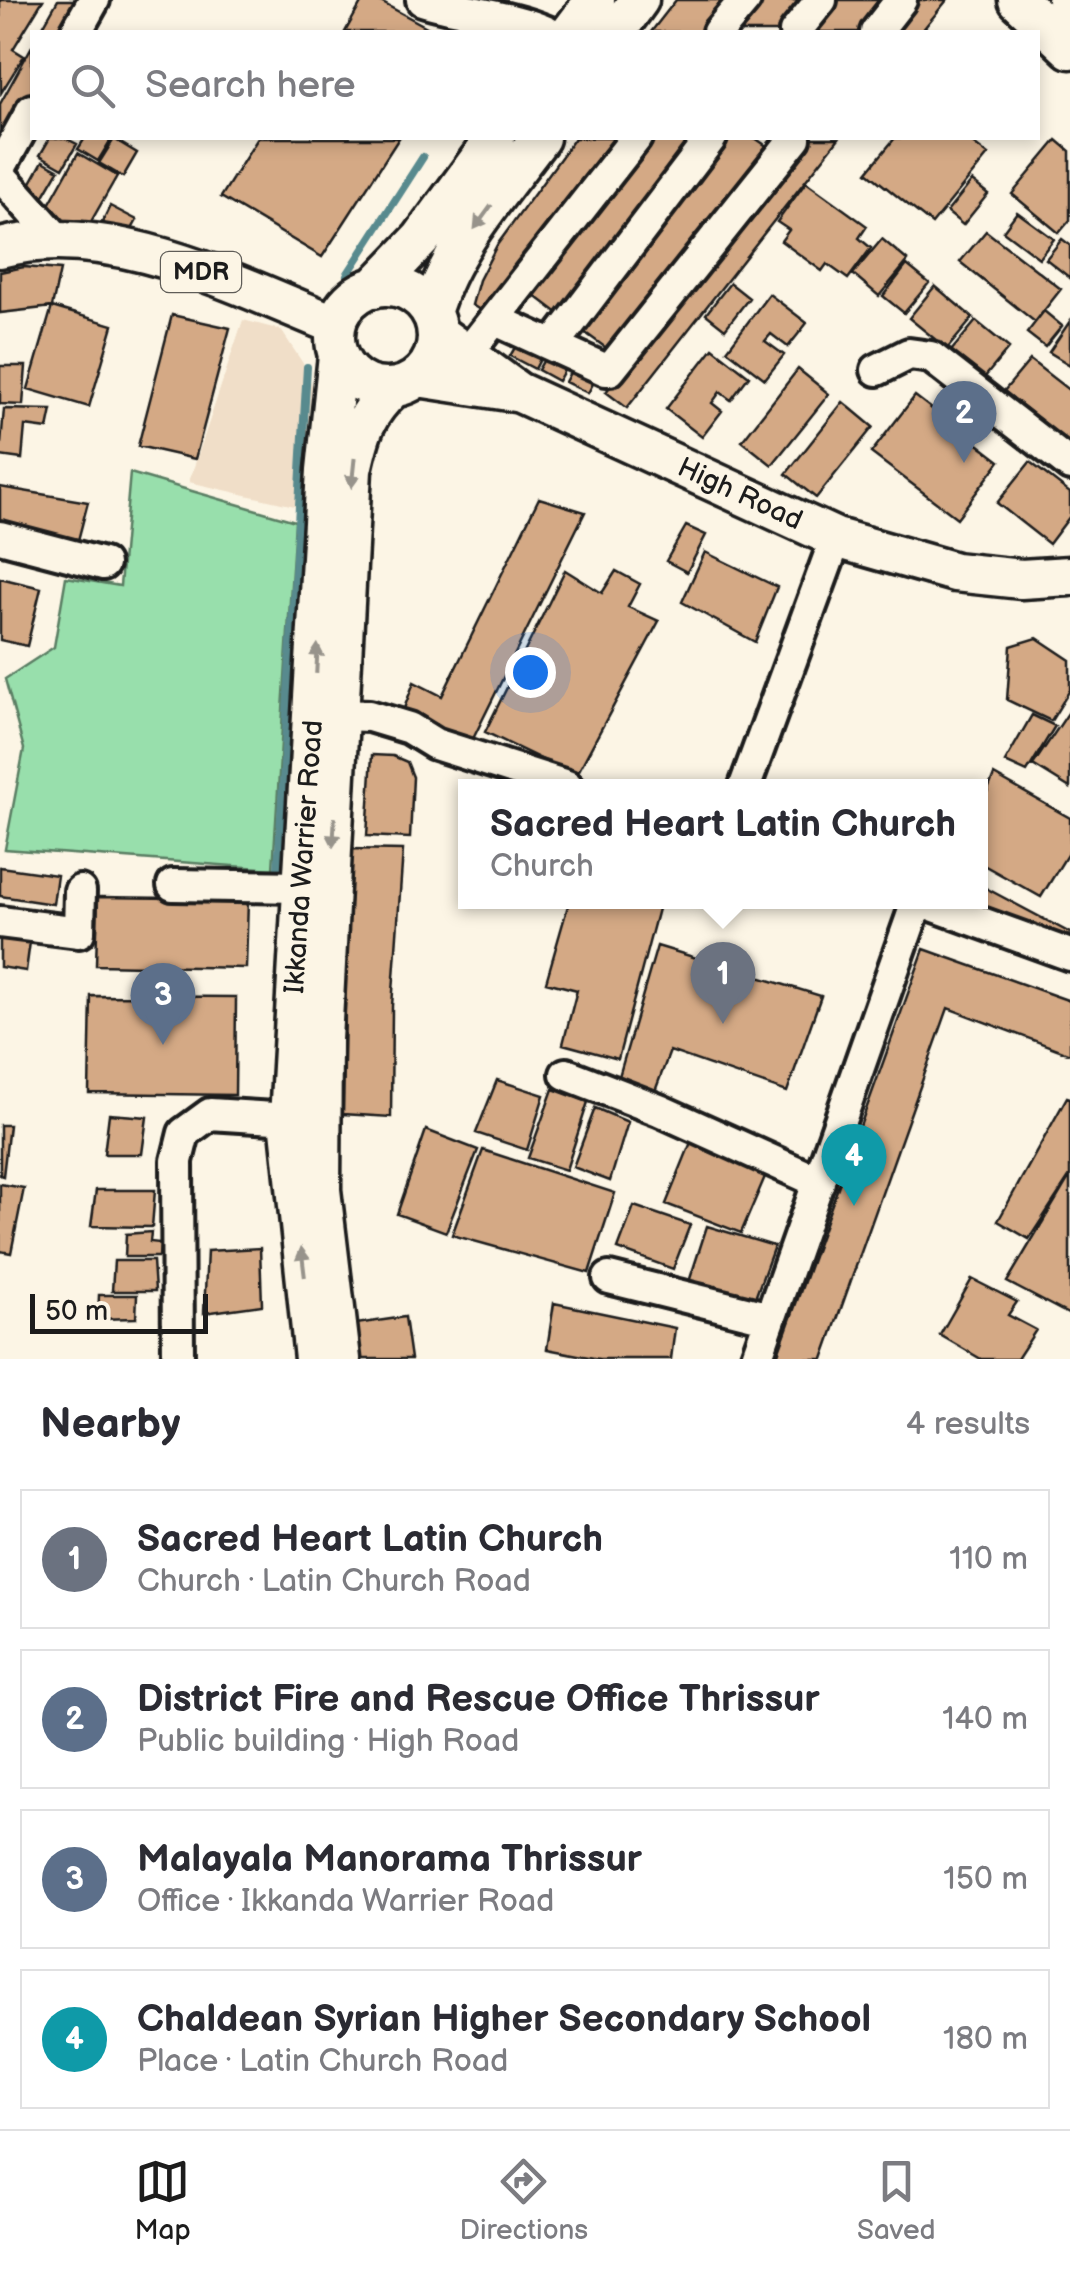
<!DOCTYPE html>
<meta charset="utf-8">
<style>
body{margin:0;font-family:"Balsamiq Sans",sans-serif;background:#f2f2f3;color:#2b2b33}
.scale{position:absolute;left:30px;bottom:25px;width:178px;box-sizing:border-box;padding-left:10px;border:5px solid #1c1c1c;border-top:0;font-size:28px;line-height:35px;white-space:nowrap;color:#1c1c1c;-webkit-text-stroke:8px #fcf5e5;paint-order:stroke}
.you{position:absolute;left:530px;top:672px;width:35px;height:35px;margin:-25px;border:8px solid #fff;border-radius:50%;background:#1a73e8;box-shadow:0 0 0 15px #1a73e833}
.badge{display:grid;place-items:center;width:65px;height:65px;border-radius:50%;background:#1c1c1c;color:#fff;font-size:32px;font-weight:700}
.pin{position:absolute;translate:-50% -82px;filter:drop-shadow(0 2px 5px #0008)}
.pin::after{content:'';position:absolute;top:52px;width:35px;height:30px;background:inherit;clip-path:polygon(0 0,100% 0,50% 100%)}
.popup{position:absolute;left:458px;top:779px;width:530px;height:130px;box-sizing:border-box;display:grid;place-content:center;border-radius:0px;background:#fff;filter:drop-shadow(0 2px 8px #0005);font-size:32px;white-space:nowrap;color:#7c7c81}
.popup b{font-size:38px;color:#2b2b33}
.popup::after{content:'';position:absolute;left:50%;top:100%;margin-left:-20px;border:20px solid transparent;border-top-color:#fff}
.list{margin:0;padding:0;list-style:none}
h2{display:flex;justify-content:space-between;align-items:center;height:130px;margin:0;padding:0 40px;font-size:42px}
h2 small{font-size:32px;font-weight:400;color:#7c7c81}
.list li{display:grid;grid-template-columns:65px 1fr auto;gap:30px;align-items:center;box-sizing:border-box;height:140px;margin:0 20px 20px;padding:0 20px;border:2px solid #e1e1e2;border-radius:0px}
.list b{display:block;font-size:38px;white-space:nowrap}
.list p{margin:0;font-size:32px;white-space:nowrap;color:#7c7c81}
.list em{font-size:32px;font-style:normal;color:#7c7c81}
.icon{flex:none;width:55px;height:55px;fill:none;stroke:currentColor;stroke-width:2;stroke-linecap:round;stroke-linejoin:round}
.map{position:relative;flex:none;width:1070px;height:1359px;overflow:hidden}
.search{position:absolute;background:#fff;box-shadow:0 5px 15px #0003;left:30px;right:30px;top:30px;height:110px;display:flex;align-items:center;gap:25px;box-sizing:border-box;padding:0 35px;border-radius:0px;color:#7c7c81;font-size:38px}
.sheet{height:770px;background:#fff}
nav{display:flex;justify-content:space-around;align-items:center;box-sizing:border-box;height:140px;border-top:2px solid #e1e1e2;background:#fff;font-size:28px;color:#7c7c81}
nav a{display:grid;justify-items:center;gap:5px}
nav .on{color:#1c1c1c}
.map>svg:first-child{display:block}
.built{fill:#f0dec8}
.green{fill:#98dfac;stroke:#5a7e64;stroke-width:2.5}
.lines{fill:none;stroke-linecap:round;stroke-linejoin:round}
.stream{stroke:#598a8e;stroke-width:8}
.building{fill:#d4a985;stroke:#1c1c1c;stroke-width:2.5}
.minor-casing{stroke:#1c1c1c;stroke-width:38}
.major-casing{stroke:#1c1c1c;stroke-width:45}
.minor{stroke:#fcf5e5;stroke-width:30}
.major{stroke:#fcf5e5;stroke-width:38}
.oneway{fill:#97938b}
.labels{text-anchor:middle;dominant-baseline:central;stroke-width:8;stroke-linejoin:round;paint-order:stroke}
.shield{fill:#fcf5e5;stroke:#5f5d58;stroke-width:2.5}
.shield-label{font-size:25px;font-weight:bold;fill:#1c1c1c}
.street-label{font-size:28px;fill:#1c1c1c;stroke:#fcf5e5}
</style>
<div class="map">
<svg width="1070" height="1359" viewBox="0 0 1070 1359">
<rect width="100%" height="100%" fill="#fcf5e5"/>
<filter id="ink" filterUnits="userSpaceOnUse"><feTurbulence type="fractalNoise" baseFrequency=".01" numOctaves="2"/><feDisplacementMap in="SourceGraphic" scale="20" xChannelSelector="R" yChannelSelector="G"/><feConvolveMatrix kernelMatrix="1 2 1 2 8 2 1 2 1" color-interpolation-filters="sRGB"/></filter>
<g filter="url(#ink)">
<path class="built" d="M243,320l38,10 25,38 6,18 -13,121 -110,-25z"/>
<path class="green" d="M130,473l165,48 -22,348 -268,-20 19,-100 -19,-70 49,-32 12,-70 54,9z"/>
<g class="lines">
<path class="stream" d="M347,275l76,-118
M278,869l29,-502"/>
</g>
<path class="building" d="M0,0h43l-30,49 11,7 -23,37z
M58,0h28l-18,32h-28z
M363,0h14l59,32h-91z
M676,0h56l-25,32h-56z
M755,0h55l-26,32h-54z
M830,0h59l-24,32h-61z
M912,0h35l-26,32h-34z
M32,46v49l-23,42 -9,-5v-28z
M50,138h15l12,6 -14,24 -23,-13z
M85,138h27l-14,23 -20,-12z
M258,138h141l-77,119 -101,-60z
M575,138h44l-131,177 -16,-10 7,-25 18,-35z
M644,138h57l-138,179 -37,-28z
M723,138h32l16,11 -158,204 -37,-27z
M805,138h34l-212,270 -21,-16z
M895,138h71l22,17 -56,69 -65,-52z
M114,139l23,14 -14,24 -24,-14z
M1057,140l13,11v69l-11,13 -47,-39z
M78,153l39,23 -32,56 -39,-22z
M43,161l16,9 -21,36 -15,-9z
M972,181l16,13 -25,31 -16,-13z
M806,182l61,44 -8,12 12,10 -23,31 -21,-15 -5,7 -41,-30 8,-11 -12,-8z
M110,206l27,14 -13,24 -26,-13z
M1017,212l37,27 -15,19 -36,-27z
M986,231l75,58 -26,33 -75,-60z
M882,239l26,22 -29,35 -26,-22z
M1062,239l8,6v33l-24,-19z
M907,265l22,18 -25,30 -21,-17z
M24,267l36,3 -8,37 -52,6v-41z
M730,283l19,15 -24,31 -19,-15z
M935,286l38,32 -26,31 -38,-31z
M769,294l38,29 -19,24 -17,-13 -6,7 19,14 -19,24 -38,-29z
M52,307l61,18 -24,82 -61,-18z
M1044,311l18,15 -17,21 -18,-14z
M172,315l58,13 -35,131 -57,-13z
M976,321l33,27 -25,30 -33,-27z
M1070,321v44l-21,-13z
M521,337l24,12 -10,20 -25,-13z
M713,348l36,28 -18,24 -11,-8 -8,11 10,8 -20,26 -36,-28z
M550,349l20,11 -12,21 -20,-11z
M1030,360l40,31v53l-66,-53z
M574,365l23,11 -9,17 -23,-11z
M0,366h26l-3,39 -23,-1z
M798,369l31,25 -57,71 -30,-24z
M915,396l85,65 -43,57 -86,-65z
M843,402l30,25 -57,71 -30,-24z
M4,409l48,1 -4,19 -23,-3 -3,33 -22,-3z
M1030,462l40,31v23l-21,28 -52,-41z
M0,487l88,15 -12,46 -76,-20z
M539,498l46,14 -116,235 -69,-28 14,-37 28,14z
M686,526l20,9 -19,37 -21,-11z
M705,552l72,35 -22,55 -73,-40z
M565,570l37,23 14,-22 24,13 -12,23 31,14 -83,155 -91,-44z
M0,578l41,10 -14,58 -27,-6z
M1037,638l33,22v30l-19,31 -44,-21 4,-54z
M1070,710v78l-37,-23z
M1032,715l23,11 -28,46 -22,-10z
M372,755l21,1 14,6 6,15 -3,61 -43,-2z
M994,775l76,43v32l-29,47 -61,-34v-53z
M348,849l55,1 -11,156 -1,111 -48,-3z
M0,867l57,8 -4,29 -53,-8z
M980,885l90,48v18l-112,-49h22z
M98,897l150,2 -2,69 -150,-3z
M569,902h75l15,3 -41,154 -55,-15 14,-54 -31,-8z
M0,938l30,4 -4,29 -26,-4z
M657,946l164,50 -34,96 -117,-41 -16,43 -36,-14z
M924,949l146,52v53l-122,-46 -125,351h-47z
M91,996l145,1 -1,98 -146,-2z
M497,1080l47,15 -17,55 -51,-17z
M553,1089l35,13 -22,68 -38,-12z
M1067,1097l3,1v78l-41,63 -31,-18z
M595,1108l33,14 -18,59 -37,-14z
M109,1114l38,3 -5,37h-38z
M0,1125h9l-6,51 -3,-1z
M426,1130l52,20 -32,82 -49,-18z
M691,1142l76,30 -26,61 -75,-29z
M483,1150l132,43 -26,80 -137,-38z
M1070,1176v139l-63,-33z
M0,1184l24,4 -13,65 -11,-2z
M96,1190h59l-3,37 -61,-1z
M634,1206l56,19 -17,44 -55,-20z
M707,1226l67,20 -20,55 -65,-19z
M151,1232l-1,10 10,1 -1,14h-34l1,-23z
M260,1248l2,57 -58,8 3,-62z
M114,1261h39l2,30h-43z
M972,1279l45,23 -9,13 28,15 -19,29h-36l-41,-24z
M99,1295h38l-1,23 -38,1z
M554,1303l121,25 -4,31h-72l-52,-10z
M405,1317l6,42h-59l-3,-34z"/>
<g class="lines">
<g class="minor-casing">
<path id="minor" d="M422,0c42,13 86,15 125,32
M76,32l18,-32
M718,32l27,-32
M795,32l26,-32
M876,32l25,-32
M0,168l32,-58
M0,175l59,66
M497,317l1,4 108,49h4l185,-232
M553,346l158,-208
M467,354l169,-216
M877,370l32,-16 22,3 139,108
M0,537l103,27
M340,715l29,1 40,12 26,16 132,42
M745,786l91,-248
M173,885l127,2
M924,902l146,53
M0,922l79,10 1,-41
M566,1074l93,36 160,72
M609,1278l161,40
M178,1359l-1,-198 7,-28 26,-19 79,5 19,-2
M756,1359l161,-457"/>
</g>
<g class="major-casing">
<path id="major" d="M1018,0l52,49
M1067,0l3,3
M571,32l24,-32
M616,32l23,-32
M0,248c110,-29 236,37 336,77
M335 337a51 51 0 1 1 102 0a51 51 0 1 1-102 0Z
M374,288l47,-49 74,-101
M431,313c19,-66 69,-121 109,-175
M437,333l81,59 318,146 119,34 66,7 49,-3
M418,377l97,15
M314,1359l-25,-240 37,-649 12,-115
M341,1359l-20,-169 1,-150 30,-570c8,-37 13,-56 41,-82"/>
</g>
<use href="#minor" class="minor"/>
<use href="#major" class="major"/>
</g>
<defs><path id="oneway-solid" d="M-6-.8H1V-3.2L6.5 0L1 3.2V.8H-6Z" transform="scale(2.5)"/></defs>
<g class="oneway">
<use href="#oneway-solid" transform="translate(483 217) rotate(126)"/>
<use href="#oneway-solid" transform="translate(353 473) rotate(96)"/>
<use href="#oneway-solid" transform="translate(317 659) rotate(-87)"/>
<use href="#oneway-solid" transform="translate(334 832) rotate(93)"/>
<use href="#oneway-solid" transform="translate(303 1262) rotate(-97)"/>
</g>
</g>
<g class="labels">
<rect class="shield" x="161" y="252" width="80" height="40" rx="8"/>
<g class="shield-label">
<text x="201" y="272">MDR</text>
</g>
<g class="street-label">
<text transform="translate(740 494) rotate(25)">High Road</text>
<text transform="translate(304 857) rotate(-86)">Ikkanda Warrier Road</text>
</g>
</g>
</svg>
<div class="scale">50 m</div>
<div class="you"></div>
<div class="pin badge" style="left:723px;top:1024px;background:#6b7280">1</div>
<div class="popup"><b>Sacred Heart Latin Church</b>Church</div>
<div class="pin badge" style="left:964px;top:463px;background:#5c6f8a">2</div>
<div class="pin badge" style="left:163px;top:1045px;background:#5c6f8a">3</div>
<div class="pin badge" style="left:854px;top:1206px;background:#0f9aa8">4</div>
<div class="search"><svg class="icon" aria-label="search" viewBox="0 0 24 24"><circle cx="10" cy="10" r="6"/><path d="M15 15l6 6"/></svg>Search here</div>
</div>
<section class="sheet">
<h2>Nearby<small>4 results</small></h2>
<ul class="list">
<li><span class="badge" style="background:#6b7280">1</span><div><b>Sacred Heart Latin Church</b><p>Church · Latin Church Road</p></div><em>110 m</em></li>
<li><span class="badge" style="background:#5c6f8a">2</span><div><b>District Fire and Rescue Office Thrissur</b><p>Public building · High Road</p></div><em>140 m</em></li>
<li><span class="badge" style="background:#5c6f8a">3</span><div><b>Malayala Manorama Thrissur</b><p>Office · Ikkanda Warrier Road</p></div><em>150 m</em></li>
<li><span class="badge" style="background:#0f9aa8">4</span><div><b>Chaldean Syrian Higher Secondary School</b><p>Place · Latin Church Road</p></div><em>180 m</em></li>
</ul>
</section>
<nav>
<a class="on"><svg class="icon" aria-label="map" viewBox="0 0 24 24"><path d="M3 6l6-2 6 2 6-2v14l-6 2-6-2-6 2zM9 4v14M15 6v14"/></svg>Map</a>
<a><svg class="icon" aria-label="directions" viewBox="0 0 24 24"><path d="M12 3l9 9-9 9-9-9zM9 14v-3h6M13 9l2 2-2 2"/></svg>Directions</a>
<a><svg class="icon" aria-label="saved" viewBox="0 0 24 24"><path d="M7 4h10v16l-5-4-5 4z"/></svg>Saved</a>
</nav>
